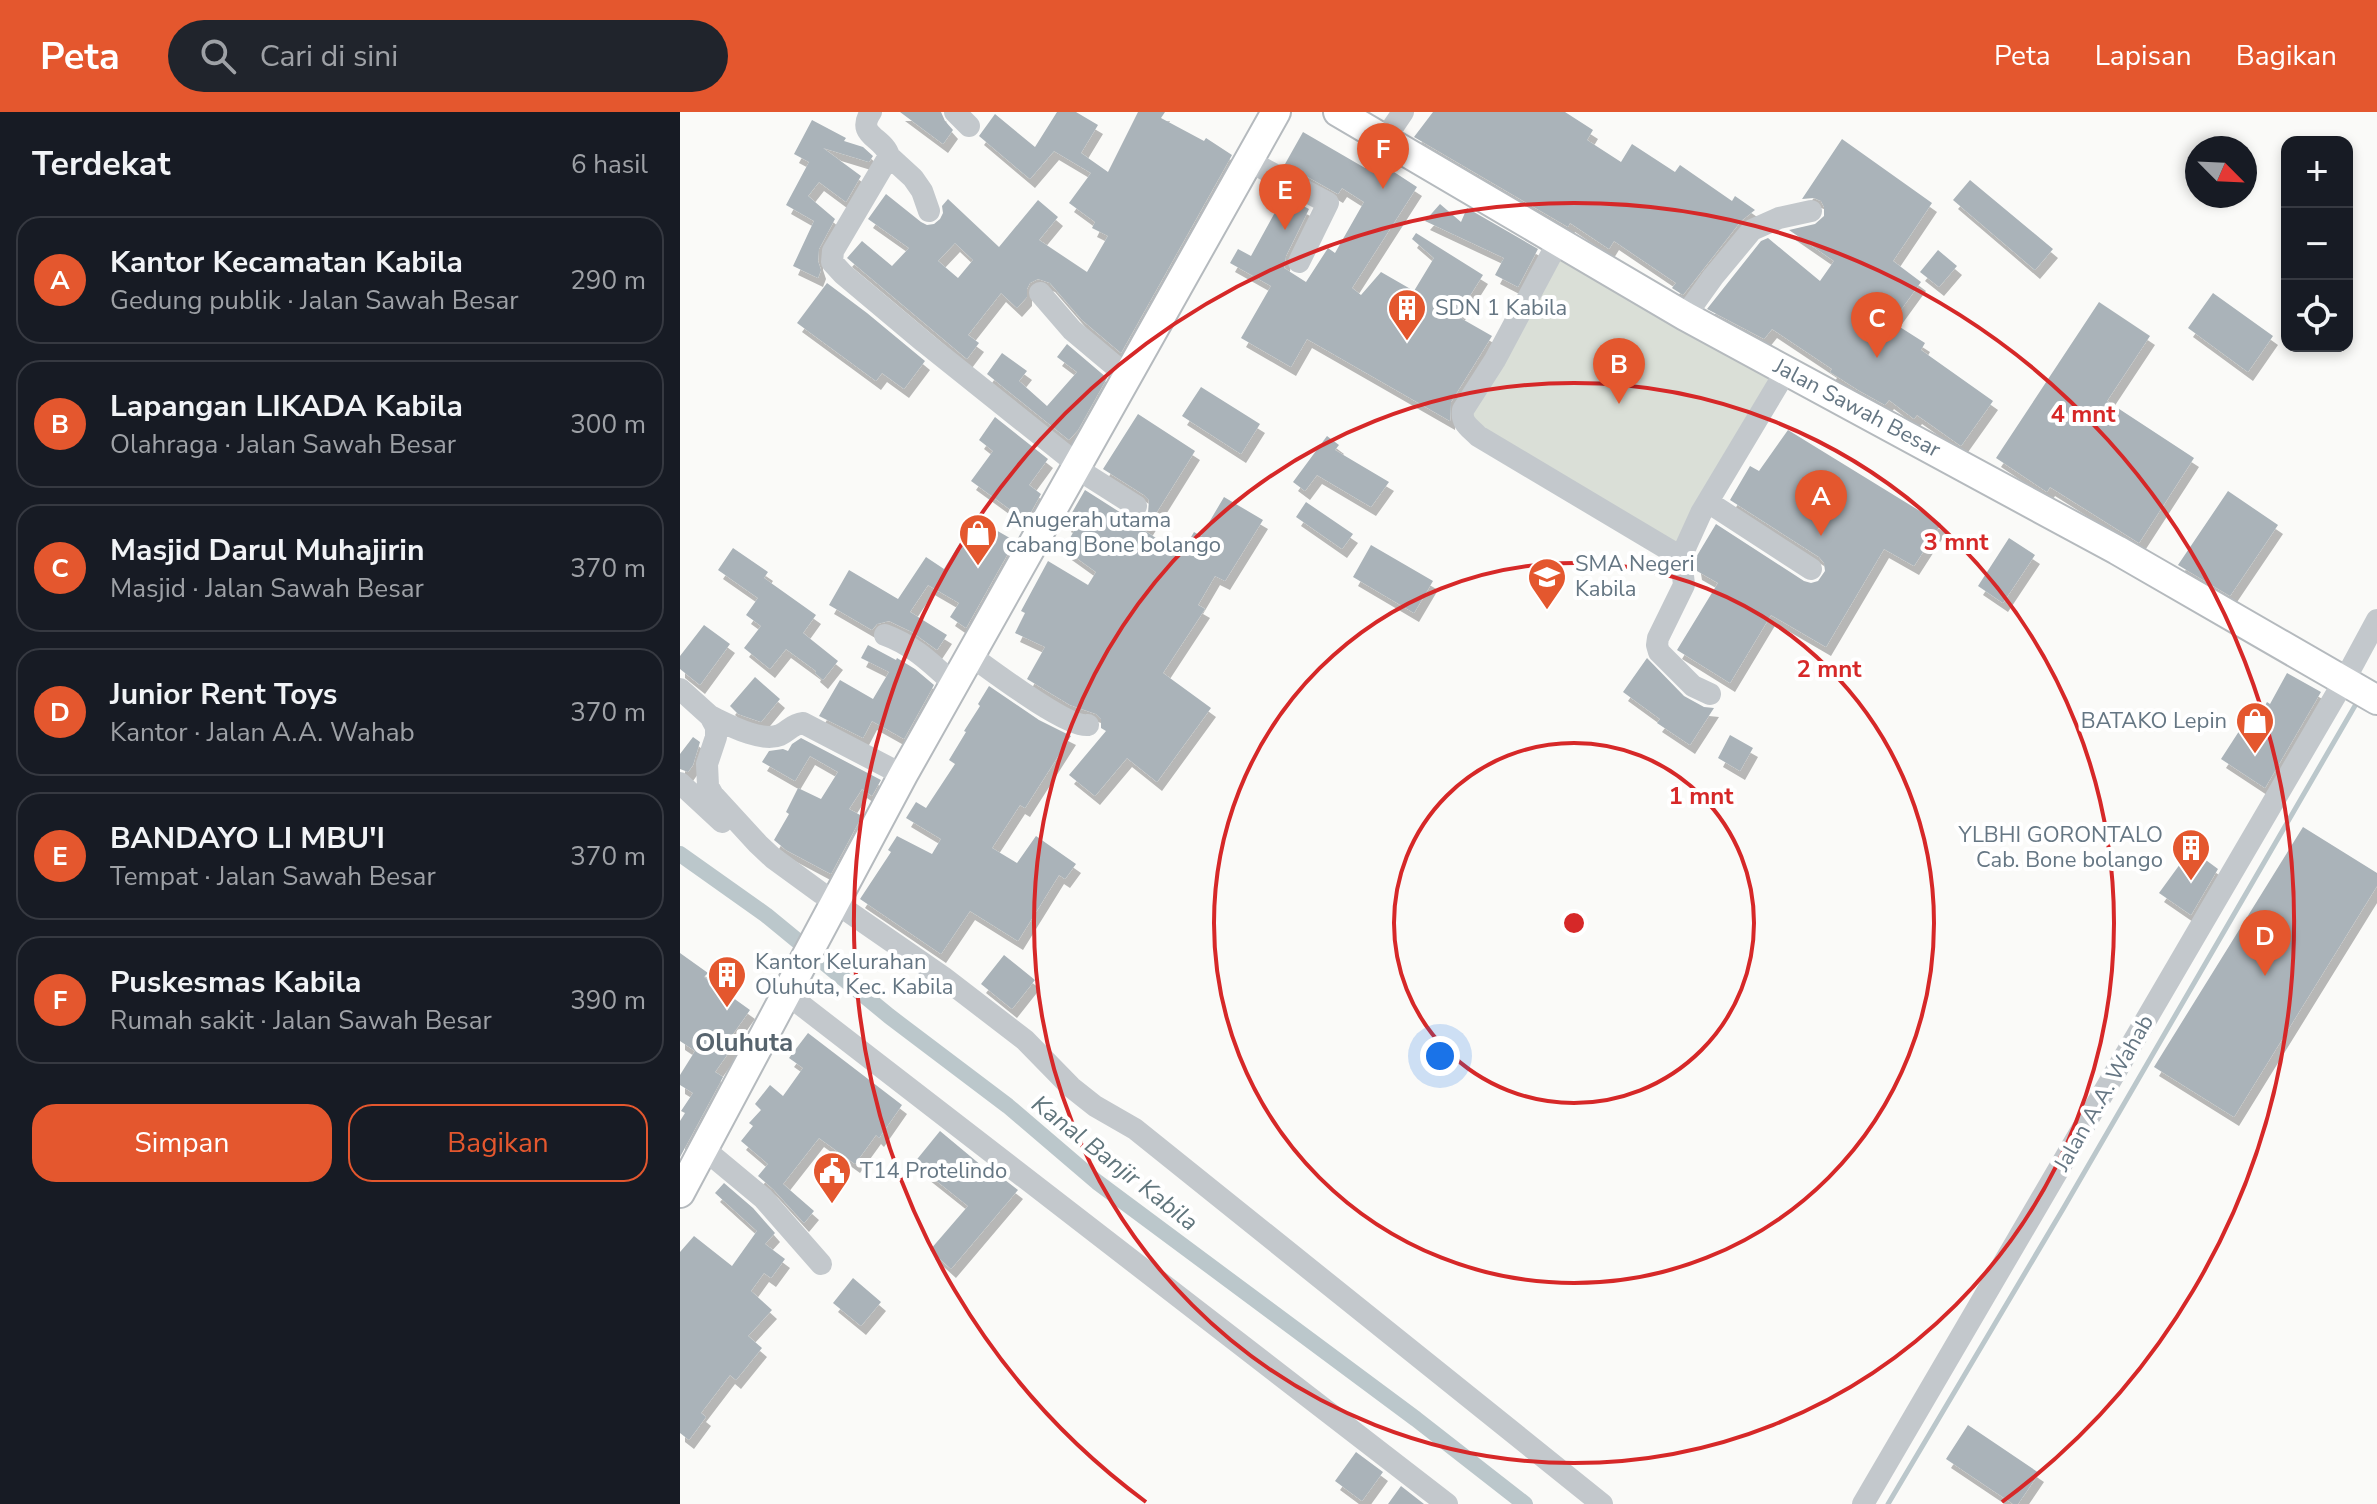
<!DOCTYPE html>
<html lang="id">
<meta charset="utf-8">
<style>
body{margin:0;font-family:"Nunito Sans",sans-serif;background:#20242c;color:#f1f3f6}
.controls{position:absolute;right:24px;top:24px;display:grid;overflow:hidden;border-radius:16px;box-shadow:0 4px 12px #0003}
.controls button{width:72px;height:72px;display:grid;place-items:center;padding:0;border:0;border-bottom:2px solid #363941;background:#171b24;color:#f1f3f6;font:40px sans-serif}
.compass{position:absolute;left:1505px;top:24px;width:72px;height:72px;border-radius:50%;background:#171b24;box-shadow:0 4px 12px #0003;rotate:114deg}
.you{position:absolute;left:760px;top:944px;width:28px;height:28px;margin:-20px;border:6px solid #fff;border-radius:50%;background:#1a73e8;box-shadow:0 0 0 12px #1a73e833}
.badge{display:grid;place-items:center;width:52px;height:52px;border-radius:50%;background:#e4572e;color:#fff;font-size:26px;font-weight:700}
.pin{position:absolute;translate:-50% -66px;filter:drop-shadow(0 2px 4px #0008)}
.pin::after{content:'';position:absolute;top:42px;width:28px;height:24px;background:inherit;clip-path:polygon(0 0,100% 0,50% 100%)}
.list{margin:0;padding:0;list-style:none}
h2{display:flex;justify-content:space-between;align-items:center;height:104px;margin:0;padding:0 32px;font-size:34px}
h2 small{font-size:26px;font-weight:400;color:#9ea1a6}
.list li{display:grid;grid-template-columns:52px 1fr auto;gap:24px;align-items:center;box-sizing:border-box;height:128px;margin:0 16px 16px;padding:0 16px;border:2px solid #363941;border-radius:24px}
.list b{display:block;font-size:30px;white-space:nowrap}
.list p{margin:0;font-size:26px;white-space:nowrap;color:#9ea1a6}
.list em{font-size:26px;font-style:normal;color:#9ea1a6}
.actions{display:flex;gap:16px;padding:24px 32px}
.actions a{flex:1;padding:18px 0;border:2px solid #e4572e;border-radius:24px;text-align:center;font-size:28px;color:#e4572e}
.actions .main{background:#e4572e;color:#fff}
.icon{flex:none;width:44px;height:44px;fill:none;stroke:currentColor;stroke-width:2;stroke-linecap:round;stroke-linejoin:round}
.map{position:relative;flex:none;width:1697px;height:1392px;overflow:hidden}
header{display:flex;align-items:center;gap:48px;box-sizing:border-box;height:112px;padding:0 40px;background:#e4572e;color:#fff}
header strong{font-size:38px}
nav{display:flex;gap:44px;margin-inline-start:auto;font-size:28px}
.search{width:560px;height:72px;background:#20242c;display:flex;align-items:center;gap:20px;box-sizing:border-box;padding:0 28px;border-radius:44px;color:#9ea1a6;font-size:30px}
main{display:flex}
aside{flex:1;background:#171b24}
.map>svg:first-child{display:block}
.green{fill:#dadfd7}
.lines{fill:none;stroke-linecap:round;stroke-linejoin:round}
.stream{stroke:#bbc7cb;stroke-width:5}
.canal{stroke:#bbc7cb;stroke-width:16}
.building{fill:#aab3b9;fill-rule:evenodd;filter:url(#shadow)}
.major-casing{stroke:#b5babe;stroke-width:32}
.minor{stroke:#c3c8cc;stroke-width:22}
.major{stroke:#fff;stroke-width:28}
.ring{fill:none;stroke:#d62828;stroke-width:4}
.labels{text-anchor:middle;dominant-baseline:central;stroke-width:8;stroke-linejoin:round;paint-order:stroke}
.poi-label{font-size:22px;fill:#657683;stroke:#fff;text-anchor:start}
.street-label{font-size:22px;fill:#657683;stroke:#fff}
.water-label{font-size:24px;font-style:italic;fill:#60757c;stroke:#fff}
.quarter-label{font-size:26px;font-weight:bold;fill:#57646e;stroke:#fff}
.centre{fill:#d62828;stroke:#fff;stroke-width:4}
.ring-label{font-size:24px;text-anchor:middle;font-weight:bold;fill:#d62828;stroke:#fff;stroke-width:8;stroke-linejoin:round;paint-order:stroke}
</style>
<header>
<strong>Peta</strong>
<div class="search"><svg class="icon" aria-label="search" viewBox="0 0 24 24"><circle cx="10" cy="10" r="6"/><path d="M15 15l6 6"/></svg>Cari di sini</div>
<nav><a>Peta</a><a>Lapisan</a><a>Bagikan</a></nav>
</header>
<main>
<aside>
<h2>Terdekat<small>6 hasil</small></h2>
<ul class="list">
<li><span class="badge">A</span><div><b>Kantor Kecamatan Kabila</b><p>Gedung publik · Jalan Sawah Besar</p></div><em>290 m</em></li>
<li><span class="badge">B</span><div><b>Lapangan LIKADA Kabila</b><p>Olahraga · Jalan Sawah Besar</p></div><em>300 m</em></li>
<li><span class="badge">C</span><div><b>Masjid Darul Muhajirin</b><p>Masjid · Jalan Sawah Besar</p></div><em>370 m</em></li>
<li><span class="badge">D</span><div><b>Junior Rent Toys</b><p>Kantor · Jalan A.A. Wahab</p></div><em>370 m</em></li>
<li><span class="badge">E</span><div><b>BANDAYO LI MBU'I</b><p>Tempat · Jalan Sawah Besar</p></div><em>370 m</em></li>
<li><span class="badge">F</span><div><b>Puskesmas Kabila</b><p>Rumah sakit · Jalan Sawah Besar</p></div><em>390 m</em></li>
</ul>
<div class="actions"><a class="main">Simpan</a><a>Bagikan</a></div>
</aside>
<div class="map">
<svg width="1697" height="1392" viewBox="0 0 1697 1392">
<defs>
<filter id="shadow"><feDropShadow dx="5" dy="9" stdDeviation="0" flood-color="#0004"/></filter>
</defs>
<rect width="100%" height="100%" fill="#fafaf8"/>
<path class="green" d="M877,142l219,126 -104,175 -208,-127z"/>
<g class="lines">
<path class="stream" d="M1208,1392l175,-295 293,-505"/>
<path class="canal" d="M0,742l86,61 123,101 119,90 89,76 319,237 109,85"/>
</g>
<path class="building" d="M220,0h41l4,9 8,9 -10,14z
M377,0h19l22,13 -17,28 27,19 30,-60h27l-4,6 43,23 2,-3 26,17 -111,198 -39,-33 -32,-37 -12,-4 -8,4 -3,6v8l-10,11 -16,-15 -33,42 11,8 -12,16 -120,-101 15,-17 30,25 17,-18 -41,-29 18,-25 35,28 6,3 7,-1 6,-5 3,-6 -1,-7 6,-7 51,48 39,-47 20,17 -19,23 48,32 21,-36 -16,-8 3,-6 -26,-19 22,-30 -37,-22 -24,28 -51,-43 16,-22 40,33zM275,131l18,17 -15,18 -20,-17z
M753,0h132l28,18 -6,10 34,22 11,-18 43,28 5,-7 52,36 3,-5 20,14 -14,11 -58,74 -11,-7 4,-5 -62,-42 -5,8 -39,-26 -2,4 -154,-90z
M132,8l34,18 -2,3 19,6 10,9 -4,6 -46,-14 38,28 -15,26 -27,-20 -11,14 27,23 -16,30 -1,12 3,9 -3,8 -25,-12 21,-45 -28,-16 23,-43 -15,-8z
M623,20l62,36 6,-11 46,30 -65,101 9,7 20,-23 33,19 20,-33 -22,-19 4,-6 67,42 -26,41 35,20 -41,66 -1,19 -143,-82 -16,28 -50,-29 30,-52 -41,-23 8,-14 13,7 33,-60 25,13 -23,47 -2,12 22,14 22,-34 7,5 29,-51 -22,-14 -4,6 -53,-30z
M1162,27l90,64 -39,58 28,21 -29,40 33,21 -4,7 72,51 -32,45 -44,-31 -3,4 -25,-19 -4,5 -27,-15 -28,-18 2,-3 -60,-40 -8,10 -57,-30 54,-68 7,-3 52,43 14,-20 -45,-31 26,-6 9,-8v-9l-3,-6 -7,-3 -12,1z
M1290,68l83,69 -18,21 -82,-70z
M760,92l21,18 6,-14 71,41 -20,38 -23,-12 9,-17 -79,-37z
M1258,138l19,16 -18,21 -19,-15z
M147,171l40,30 58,48 -21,28 -22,-16 -6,8 -79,-58z
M1533,181l60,43 -25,36 -60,-44z
M1419,190l51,34 -43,65 87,57 -55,85 -89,-56 -3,5 -51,-34z
M387,232l40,34 -29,52 -9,10 -82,-66 15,-21 25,18 -8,10 28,25 30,-34 -20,-15z
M521,275l59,37 -19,30 -59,-38z
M458,302l57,37 -50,80 36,23 13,-22 7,4 23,-39 39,23 -38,61 -10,-5 -17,29 7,4 -42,64 48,35 -54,74 -30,-24 -32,38 -26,-21 37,-44 -5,-3v-9l-5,-5 -26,-9 -43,-26 18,-32 -30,-14 10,-20 -4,-2 27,-50 40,24 8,-13 -32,-23 11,-20 -9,-6 19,-33 44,28 13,1 6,-6 1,-13 -5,-5 -41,-26z
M315,305l53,42 -19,26 12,9 -15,27 -55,-40 22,-30 -14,-11z
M1108,318l153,94 -27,42 -30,-17 -58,98 -55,-32 -41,68 -53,-33 41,-67 -21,-12 -2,-12 21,-35 88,57 7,2 7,-2 7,-10 -1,-8 -5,-6 -89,-57 20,-34 9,5z
M647,324l12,9 -4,5 54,32 -18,25 -54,-32 -12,16 -12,-9z
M1548,379l50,34 -48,71 -52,-31z
M626,390l47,32 -11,15 -46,-32z
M295,406l40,23 -49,87 -16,-11 9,-14 -31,-18 -18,27 37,23 -10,15 -25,-18 -23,-11 -12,3 -5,6 -43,-25 20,-35 49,29 28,-42 18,12z
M1329,426l26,17 -32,48 -25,-17z
M691,433l62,36 -19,32 -61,-36z
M53,436l35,24 -4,6 52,37 -13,18 35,28 -15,19 -8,-7 1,-2 -30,-22 -16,20 -26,-21 17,-22 -15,-11 12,-17 -40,-28z
M24,513l26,19 -30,41 -20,-16v-13z
M188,533l28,15 1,-2 18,11 19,16 -30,54 -32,-18 -9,17 -44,-22 21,-36 33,19 16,-27 -28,-14z
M967,546l37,38 20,11 10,1 -24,37 -33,-22 3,-4 -37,-27z
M1607,561l34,19 -56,96 -44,-29 24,-37 8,5 14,-25 3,2z
M75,565l25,22 -19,23 -23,-8 -8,-8z
M309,574l50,34 32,16 -46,72 -5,-3 -28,43 25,15 19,-27 40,28 -11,15 -6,-4 -41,66 -48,-30 -29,43 -81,-55 31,-47 -3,-2 9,-14 35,18 9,-15 -35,-21 10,-16 10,6 29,-44 -6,-4 17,-28 -2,-1 16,-25 -2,-2z
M1050,623l23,13 -13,23 -22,-13z
M13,625l7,5 -7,23 -5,7 -8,-3v-15z
M121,626l80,42 -9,16 -10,-7 -13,20 13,7 -31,58 -45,-24 -12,-10 15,-26 -3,-2 12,-24 23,11 17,-27 -28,-16 -15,25 -33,-19 7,-11 14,-2 5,2 4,-7z
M1623,715l74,46v13l-143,231 -80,-50z
M1511,737l27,20 -27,46 -32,-22z
M0,841l28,20 -4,4 46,33 -22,31 6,4 -19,27 8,5 -43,80v-36l5,-8 -4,-2 12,-18 -13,-8v-10l15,-24 -15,-10z
M324,843l31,25 -23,29 -31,-25z
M128,921l94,72 -23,33 -3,-3 -21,29 -36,-26 -36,46 31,27 -10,12 -31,-34 -15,-13 10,-12 -27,-23 12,-15 -4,-3 12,-13 -6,-6 15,-19 13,11 20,-28 -14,-10z
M260,1019l54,45 2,-3 22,17 -67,79 -21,-19 38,-44 -54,-43z
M44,1071l29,25 22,25 -10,11 20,15 -14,19 -7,-5 -13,18 21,19 -24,26 14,12 -26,32 -6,-5 -29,38 5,4 -17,23 -9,-7v-181l14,-16 38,30 25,-35 -42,-38z
M173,1166l28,24 -20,24 -28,-23z
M1288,1313l71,48 -21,31h-5l-67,-45z
M676,1340l27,20 -21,29 -27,-20z
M721,1374l23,18h-36z"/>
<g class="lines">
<g class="major-casing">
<path id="major" d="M658,0l347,204 432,234 260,150
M0,1081l223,-418 373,-663"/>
</g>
<path class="minor" d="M191,0c-16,24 13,25 18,44l-56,95 -1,11 11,12 81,68 154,123
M275,0l14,14
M704,28l19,-28
M209,44l24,22 9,13 7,20
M569,49l79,42 -29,59
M878,130l-63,118 -32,50c-2,13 6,17 15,26l203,121
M360,181l32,37 56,47
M1005,204l28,-39 39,-47 27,-12 32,-7
M396,356l60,38
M1028,390l103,67
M205,523c28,10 47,29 69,49
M290,543c21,15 97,73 118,70
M0,577l30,27 6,11v10l-9,27 1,22 5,9 45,49 15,14 48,35 14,7 14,12 94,65 82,63 46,47 24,19 40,23 467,375
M1030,582l-17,-8 -34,-34 -2,-7 1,-7 26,-53 -3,-28 20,-44 85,-142
M30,604c17,8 51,27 70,19 9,-4 12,-11 23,-12l100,52
M0,671l42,39
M107,882l660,510
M24,1037l59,49 58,66
M1183,1392l481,-823 33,-61"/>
<use href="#major" class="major"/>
</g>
<g class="ring">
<circle cx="894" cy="811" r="180"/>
<circle cx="894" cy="811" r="360"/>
<circle cx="894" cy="811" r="540"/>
<path d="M466 1390A720 720 0 1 1 1322 1390"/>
</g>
<defs>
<g id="building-pin" transform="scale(2)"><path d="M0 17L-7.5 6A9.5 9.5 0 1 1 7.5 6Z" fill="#e4572e" stroke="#fff"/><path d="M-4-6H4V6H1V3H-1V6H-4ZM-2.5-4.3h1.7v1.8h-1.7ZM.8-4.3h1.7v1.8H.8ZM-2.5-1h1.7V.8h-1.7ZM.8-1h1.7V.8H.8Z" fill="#fff"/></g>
<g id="shop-pin" transform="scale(2)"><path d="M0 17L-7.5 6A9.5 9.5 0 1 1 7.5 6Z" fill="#e4572e" stroke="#fff"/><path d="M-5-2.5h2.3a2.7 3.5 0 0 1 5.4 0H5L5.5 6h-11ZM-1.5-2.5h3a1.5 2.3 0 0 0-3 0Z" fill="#fff"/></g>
<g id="school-pin" transform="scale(2)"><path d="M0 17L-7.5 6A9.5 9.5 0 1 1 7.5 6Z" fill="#e4572e" stroke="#fff"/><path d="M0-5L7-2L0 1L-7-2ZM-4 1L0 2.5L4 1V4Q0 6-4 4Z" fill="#fff"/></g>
<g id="civic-pin" transform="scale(2)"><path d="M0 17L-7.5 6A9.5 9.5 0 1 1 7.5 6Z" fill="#e4572e" stroke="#fff"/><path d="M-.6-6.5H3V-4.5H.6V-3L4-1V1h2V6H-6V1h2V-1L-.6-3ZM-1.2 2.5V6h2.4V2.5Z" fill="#fff"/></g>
</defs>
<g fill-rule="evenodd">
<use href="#building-pin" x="727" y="196"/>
<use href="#shop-pin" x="298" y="421"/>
<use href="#school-pin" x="867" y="465"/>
<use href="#shop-pin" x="1575" y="609"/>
<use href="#building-pin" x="1511" y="736"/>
<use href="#building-pin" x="47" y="863"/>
<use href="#civic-pin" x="152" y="1059"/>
</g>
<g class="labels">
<g class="poi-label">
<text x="755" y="196">SDN 1 Kabila</text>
<text x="326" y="408">Anugerah utama<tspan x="326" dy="25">cabang Bone bolango</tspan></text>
<text x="895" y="452">SMA Negeri<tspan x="895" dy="25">Kabila</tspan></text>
<text x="1547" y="609" text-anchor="end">BATAKO Lepin</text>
<text x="1483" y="723" text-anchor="end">YLBHI GORONTALO<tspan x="1483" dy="25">Cab. Bone bolango</tspan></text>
<text x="75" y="850">Kantor Kelurahan<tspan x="75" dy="25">Oluhuta, Kec. Kabila</tspan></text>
<text x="180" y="1059">T14 Protelindo</text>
</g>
<g class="street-label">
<text transform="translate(1177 296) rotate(28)">Jalan Sawah Besar</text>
<text transform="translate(1424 981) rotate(-60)">Jalan A.A. Wahab</text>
</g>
<g class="water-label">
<text transform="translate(435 1051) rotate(38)">Kanal Banjir Kabila</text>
</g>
<g class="quarter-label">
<text x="64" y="930">Oluhuta</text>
</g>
</g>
<circle cx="894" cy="811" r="12" class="centre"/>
<g class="ring-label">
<text x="1403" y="310">4 mnt</text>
<text x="1276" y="438">3 mnt</text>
<text x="1149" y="565">2 mnt</text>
<text x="1021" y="692">1 mnt</text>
</g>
</svg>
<div class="controls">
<button>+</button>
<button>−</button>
<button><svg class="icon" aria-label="locate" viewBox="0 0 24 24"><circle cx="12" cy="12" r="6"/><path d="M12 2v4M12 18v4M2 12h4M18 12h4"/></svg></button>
</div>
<svg class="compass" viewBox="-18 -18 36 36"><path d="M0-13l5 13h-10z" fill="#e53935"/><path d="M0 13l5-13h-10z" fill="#9ea1a6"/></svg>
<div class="you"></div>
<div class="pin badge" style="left:1141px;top:424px">A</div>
<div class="pin badge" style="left:939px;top:292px">B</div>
<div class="pin badge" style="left:1197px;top:246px">C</div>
<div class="pin badge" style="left:1585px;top:864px">D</div>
<div class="pin badge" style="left:605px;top:118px">E</div>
<div class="pin badge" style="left:703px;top:77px">F</div>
</div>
</main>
